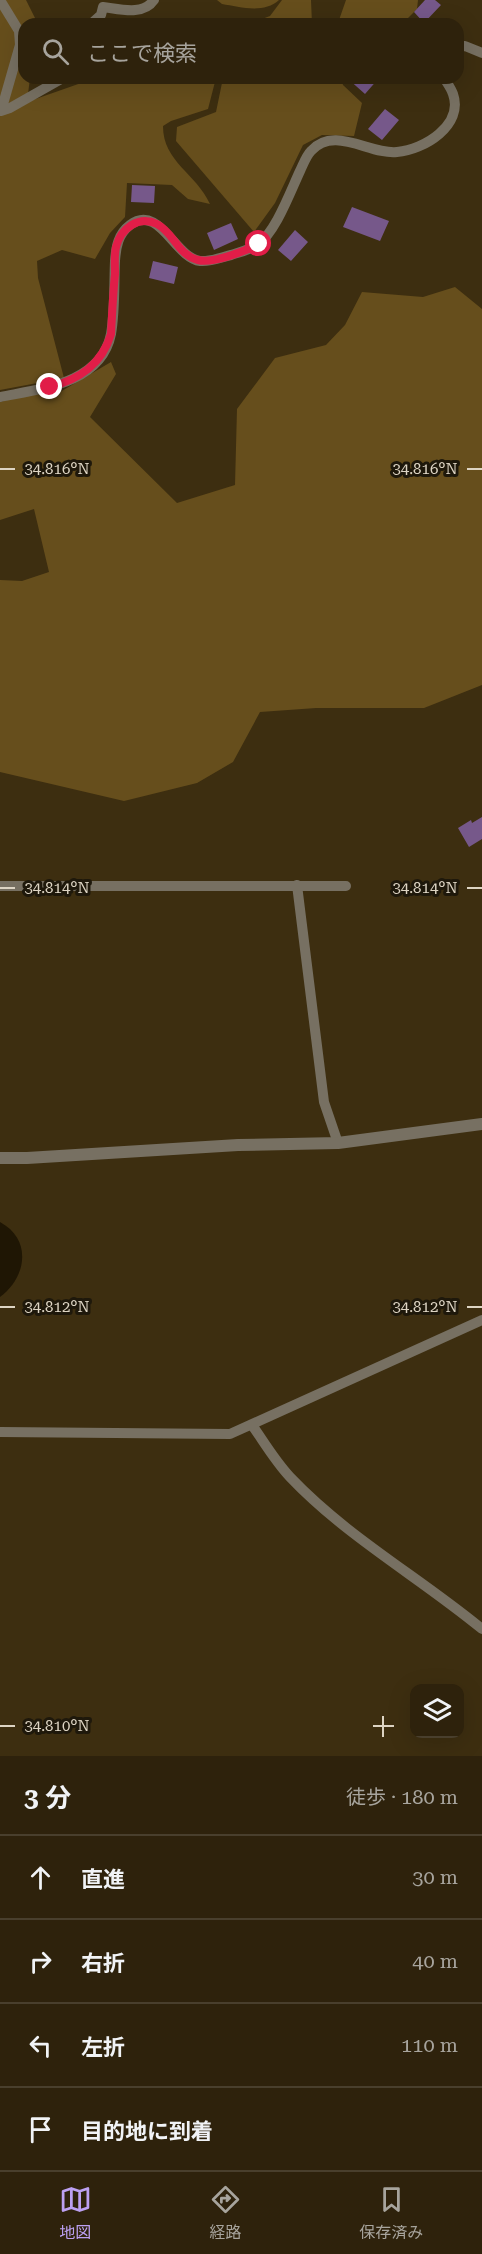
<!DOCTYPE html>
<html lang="ja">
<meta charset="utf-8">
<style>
body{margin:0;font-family:"Roboto Serif","Noto Sans JP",serif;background:#362a15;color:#f1f3f6}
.controls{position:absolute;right:18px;bottom:18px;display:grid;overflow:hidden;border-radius:12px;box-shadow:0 6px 24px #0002}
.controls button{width:54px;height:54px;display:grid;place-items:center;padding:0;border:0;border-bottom:2px solid #493f2d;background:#2e220c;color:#f1f3f6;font:30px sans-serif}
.stop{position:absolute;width:18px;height:18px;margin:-14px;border:4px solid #e11d48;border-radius:50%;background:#fff}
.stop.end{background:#e11d48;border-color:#fff;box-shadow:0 2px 6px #0008}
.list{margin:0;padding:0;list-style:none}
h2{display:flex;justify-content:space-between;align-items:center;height:78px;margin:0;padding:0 24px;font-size:26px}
h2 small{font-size:20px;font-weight:400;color:#a7a49d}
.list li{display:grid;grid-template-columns:39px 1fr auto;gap:18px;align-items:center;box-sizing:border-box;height:84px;padding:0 24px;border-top:2px solid #493f2d}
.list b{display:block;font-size:22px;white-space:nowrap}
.list em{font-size:20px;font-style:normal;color:#a7a49d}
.icon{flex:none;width:33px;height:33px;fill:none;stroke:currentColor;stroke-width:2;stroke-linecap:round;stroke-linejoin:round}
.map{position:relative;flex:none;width:482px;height:1756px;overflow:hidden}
.search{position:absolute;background:#2e220c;box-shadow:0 6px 24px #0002;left:18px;right:18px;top:18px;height:66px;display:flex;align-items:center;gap:15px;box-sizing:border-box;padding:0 21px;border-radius:18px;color:#a7a49d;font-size:22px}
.sheet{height:414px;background:#2e220c}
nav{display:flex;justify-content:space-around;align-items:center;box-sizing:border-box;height:84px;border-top:2px solid #493f2d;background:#2e220c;font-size:16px;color:#a7a49d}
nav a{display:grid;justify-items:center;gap:3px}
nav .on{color:#bca0f2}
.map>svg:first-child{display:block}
.green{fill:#664e1c}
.water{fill:#1f1604}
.building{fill:#76588a}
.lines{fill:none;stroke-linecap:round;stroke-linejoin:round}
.minor{stroke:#777062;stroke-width:10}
.tertiary{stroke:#777062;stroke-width:12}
.route{stroke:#e11d48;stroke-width:8}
.ticks{fill:none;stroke:#ddd4c3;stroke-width:2}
.ticks-label{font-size:15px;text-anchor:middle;fill:#ddd4c3;stroke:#1e180b;stroke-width:6;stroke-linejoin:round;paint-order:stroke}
</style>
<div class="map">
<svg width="482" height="1756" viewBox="0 0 482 1756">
<rect width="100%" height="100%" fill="#3d2e10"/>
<path class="green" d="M0,0h26l12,24h-14v54h6l-3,24 57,-20 6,-4h126l-8,31 -37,12 -8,5c0,36 33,47 47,78l-22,-5 -16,-14 -45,-2 -2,34 -15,16 -15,26 -33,-9 -25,11 1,17 26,100 -64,12z
M217,0h62c-15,14 -39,7 -57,4z
M282,0h29l1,24h-63l21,-8z
M346,0h72l-1,9 -14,14 -81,1 17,-4z
M223,78h118l2,7 19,18 -8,33 -32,-1 -19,10 -28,58 -21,29 -78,-91 1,-14 39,-15z
M455,287l27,22v376l-58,23h-108l-56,4 -27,50 -36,21 -73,18 -124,-29v-192l22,1 27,-9 -15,-63 -34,11v-118l25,-7 35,-3 51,-30 5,12 -26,43 87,86 58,-18 2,-76 38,-51 51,-13 19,-20 17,-33 61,5z"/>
<path class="water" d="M0,1222c33,18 26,56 0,75z"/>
<path class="building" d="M425,0h10l6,5 -17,18 -10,-11z
M347,78h32l-14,16z
M385,109l14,11 -17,20 -14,-11z
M132,185l23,1 -1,17 -23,-1z
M352,207l37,14 -9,20 -37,-14z
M231,223l7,16 -24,11 -7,-17z
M295,230l13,12 -17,19 -13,-11z
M153,261l25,6 -4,17 -25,-6z
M482,817v22l-13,8 -11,-19 13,-8 1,3z"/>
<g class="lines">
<path class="minor" d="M0,0l19,31 1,14 -19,66 9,-3 53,-30
M91,24l10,-9 2,-8c17,2 40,9 51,-7
M458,47l7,-1 17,7
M0,397c40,-8 101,-13 111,-63 4,-23 3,-49 4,-73 1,-14 3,-27 15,-36 29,-22 45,33 70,36 11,1 22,-4 31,-6 9,-3 18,-5 26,-10 18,-11 34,-55 43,-74 3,-6 6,-15 11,-20 23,-26 59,4 86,1 27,-2 67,-27 56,-58 -2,-6 -6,-11 -9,-16
M297,885l27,217 14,41
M0,886h346
M252,1425c12,17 23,36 38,52 57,60 129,100 192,152
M0,1432l230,2 252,-114"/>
<path class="tertiary" d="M0,1158h27l211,-13 100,-2 144,-19"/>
</g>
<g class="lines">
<path class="route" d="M50,387c30,-8 52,-23 61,-53 1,-20 2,-40 4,-60 0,-9 -1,-19 1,-27 5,-19 23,-32 41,-23 17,9 21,31 41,36 15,4 47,-9 61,-16"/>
</g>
<path class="ticks" d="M0,469h15M467,469h15M0,888h15M467,888h15M0,1307h15M467,1307h15M383,1716v21M0,1726h15M373,1726h21"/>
<g class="ticks-label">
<text x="57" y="474">34.816°N</text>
<text x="425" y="474">34.816°N</text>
<text x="57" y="893">34.814°N</text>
<text x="425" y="893">34.814°N</text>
<text x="57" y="1312">34.812°N</text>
<text x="425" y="1312">34.812°N</text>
<text x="57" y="1731">34.810°N</text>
</g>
</svg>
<div class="controls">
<button><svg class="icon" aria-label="layers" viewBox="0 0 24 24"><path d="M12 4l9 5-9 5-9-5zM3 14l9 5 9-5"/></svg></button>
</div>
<div class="stop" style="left:259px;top:244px"></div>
<div class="stop end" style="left:50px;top:387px"></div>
<div class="search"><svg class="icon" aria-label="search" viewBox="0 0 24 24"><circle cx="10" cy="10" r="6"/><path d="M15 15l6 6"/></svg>ここで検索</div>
</div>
<section class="sheet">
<h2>3 分<small>徒歩 · 180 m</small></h2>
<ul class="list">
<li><svg class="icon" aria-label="ahead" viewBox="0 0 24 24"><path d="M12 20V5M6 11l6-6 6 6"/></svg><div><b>直進</b></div><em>30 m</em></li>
<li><svg class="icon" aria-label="right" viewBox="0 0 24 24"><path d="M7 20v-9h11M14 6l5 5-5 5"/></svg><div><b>右折</b></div><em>40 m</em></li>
<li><svg class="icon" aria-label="left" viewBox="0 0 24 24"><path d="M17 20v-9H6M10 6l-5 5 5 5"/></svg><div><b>左折</b></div><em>110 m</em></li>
<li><svg class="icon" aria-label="arrive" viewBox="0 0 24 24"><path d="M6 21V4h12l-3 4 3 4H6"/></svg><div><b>目的地に到着</b></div></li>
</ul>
</section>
<nav>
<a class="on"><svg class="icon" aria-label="map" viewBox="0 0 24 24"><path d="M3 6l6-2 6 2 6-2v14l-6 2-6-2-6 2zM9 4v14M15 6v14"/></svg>地図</a>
<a><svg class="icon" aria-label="directions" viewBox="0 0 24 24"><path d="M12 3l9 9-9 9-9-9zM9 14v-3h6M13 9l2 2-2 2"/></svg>経路</a>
<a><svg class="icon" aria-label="saved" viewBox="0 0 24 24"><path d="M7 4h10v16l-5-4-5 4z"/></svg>保存済み</a>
</nav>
